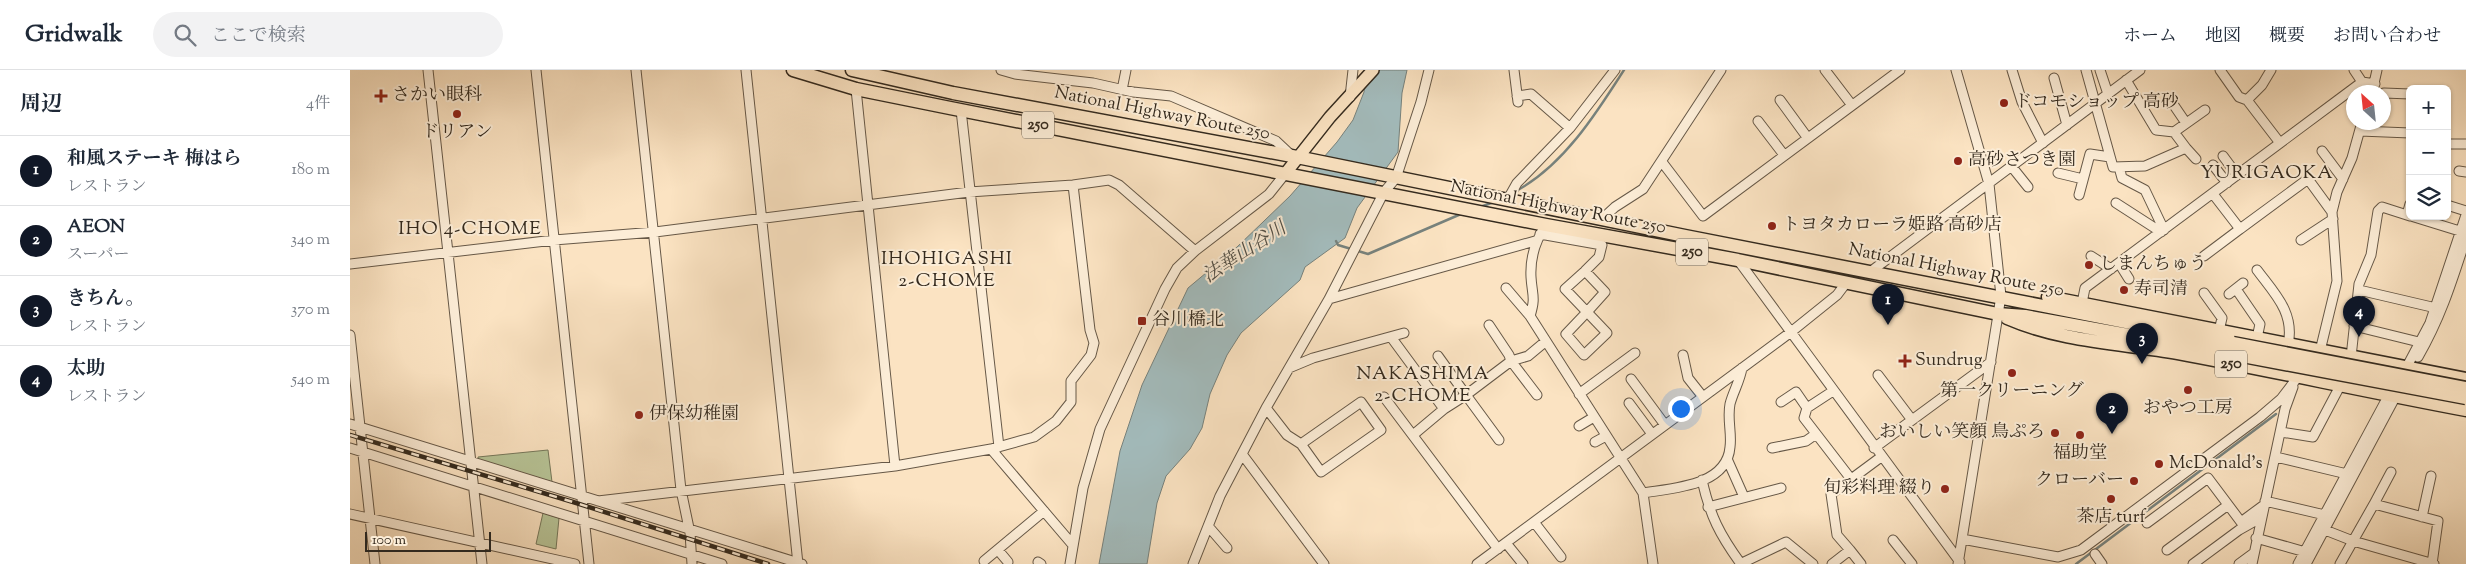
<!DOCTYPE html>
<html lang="ja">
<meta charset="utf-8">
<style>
body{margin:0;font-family:"Sorts Mill Goudy","Noto Serif JP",serif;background:#f2f2f3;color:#1f2937}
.controls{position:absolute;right:15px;top:15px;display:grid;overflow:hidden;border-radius:8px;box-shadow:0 1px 4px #0004}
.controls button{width:45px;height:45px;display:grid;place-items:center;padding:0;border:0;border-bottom:1px solid #e0e1e3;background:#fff;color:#1f2937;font:25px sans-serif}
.compass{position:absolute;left:1996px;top:15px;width:45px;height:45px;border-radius:50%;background:#fff;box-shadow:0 1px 4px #0004;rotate:333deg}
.scale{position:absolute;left:15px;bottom:12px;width:126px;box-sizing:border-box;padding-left:5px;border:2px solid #342a1e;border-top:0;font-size:14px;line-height:18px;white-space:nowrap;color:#342a1e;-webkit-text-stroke:4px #fcedd7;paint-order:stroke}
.you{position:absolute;left:1330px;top:338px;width:18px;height:18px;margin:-12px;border:4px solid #fff;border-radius:50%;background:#1a73e8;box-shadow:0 0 0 8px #1a73e833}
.badge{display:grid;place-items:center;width:32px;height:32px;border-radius:50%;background:#111827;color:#fff;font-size:16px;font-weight:700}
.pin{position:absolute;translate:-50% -41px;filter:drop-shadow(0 1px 2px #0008)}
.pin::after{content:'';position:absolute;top:26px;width:18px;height:15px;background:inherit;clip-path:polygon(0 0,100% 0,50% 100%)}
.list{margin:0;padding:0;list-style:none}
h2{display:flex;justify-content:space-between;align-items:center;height:65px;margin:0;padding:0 20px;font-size:21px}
h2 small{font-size:16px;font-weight:400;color:#747a83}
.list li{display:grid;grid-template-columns:32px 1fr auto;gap:15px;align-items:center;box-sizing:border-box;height:70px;padding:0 20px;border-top:1px solid #e0e1e3}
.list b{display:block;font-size:19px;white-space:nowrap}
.list p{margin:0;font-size:16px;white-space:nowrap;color:#747a83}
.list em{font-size:16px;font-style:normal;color:#747a83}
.icon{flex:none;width:28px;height:28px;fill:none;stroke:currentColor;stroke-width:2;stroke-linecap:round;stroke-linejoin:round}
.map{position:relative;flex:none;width:2116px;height:494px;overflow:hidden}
header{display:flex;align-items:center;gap:30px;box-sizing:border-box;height:70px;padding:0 25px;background:#fff;border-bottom:1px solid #e0e1e3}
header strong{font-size:24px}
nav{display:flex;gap:28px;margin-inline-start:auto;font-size:18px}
.search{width:350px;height:45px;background:#f2f2f3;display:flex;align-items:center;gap:12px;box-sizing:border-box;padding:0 18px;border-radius:28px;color:#747a83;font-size:19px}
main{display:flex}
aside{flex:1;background:#fff}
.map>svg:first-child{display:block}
.green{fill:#b8c598;stroke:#76785b}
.water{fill:#a3bcbd;stroke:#77827d}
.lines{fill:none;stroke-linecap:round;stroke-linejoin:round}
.stream{stroke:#77827d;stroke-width:2.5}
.minor-casing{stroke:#665847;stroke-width:11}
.major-casing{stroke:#342a1e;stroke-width:14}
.highway-casing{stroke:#342a1e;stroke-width:15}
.minor{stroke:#fcedd7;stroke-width:9}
.major{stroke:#fbe3c2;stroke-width:11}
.highway{stroke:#fbe3c2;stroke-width:12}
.rail-casing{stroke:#342a1e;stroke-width:4.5}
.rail{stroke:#fcedd7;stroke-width:2.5;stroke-dasharray:8;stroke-linecap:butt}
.highway-bridge-casing{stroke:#342a1e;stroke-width:15;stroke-linecap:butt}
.highway-bridge{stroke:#fbe3c2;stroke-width:12}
.poi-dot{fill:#8f2418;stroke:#fcedd7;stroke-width:2}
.labels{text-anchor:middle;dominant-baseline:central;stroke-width:4;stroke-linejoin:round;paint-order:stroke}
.shield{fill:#fcedd7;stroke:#706456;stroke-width:1}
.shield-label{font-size:16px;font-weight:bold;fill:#342a1e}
.poi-label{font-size:18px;fill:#342a1e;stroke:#fcedd7;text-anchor:start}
.street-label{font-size:18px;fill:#342a1e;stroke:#fcedd7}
.neighbourhood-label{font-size:19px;letter-spacing:1px;fill:#342a1e;stroke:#fcedd7}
.water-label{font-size:19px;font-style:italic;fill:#504e46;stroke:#fcedd7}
</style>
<header>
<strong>Gridwalk</strong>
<div class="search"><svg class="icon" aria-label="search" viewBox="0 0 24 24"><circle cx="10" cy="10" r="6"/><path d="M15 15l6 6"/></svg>ここで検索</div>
<nav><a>ホーム</a><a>地図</a><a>概要</a><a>お問い合わせ</a></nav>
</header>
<main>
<aside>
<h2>周辺<small>4件</small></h2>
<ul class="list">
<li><span class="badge">1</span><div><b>和風ステーキ 梅はら</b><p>レストラン</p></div><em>180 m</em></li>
<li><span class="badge">2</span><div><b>AEON</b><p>スーパー</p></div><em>340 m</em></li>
<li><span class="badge">3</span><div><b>きちん。</b><p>レストラン</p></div><em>370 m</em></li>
<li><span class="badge">4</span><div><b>太助</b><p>レストラン</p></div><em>540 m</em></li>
</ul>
</aside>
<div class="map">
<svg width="2116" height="494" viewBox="0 0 2116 494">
<rect width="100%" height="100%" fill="#fbe3c2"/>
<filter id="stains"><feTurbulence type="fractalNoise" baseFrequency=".004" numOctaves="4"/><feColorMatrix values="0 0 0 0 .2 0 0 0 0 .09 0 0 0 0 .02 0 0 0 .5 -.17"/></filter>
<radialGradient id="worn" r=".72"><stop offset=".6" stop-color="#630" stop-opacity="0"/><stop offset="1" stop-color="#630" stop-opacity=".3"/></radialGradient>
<path class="green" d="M198,380l4,32 -74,-21v-4z
M193,443l16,5 -3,31 -20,-5z"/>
<path class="water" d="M1017,0h40l-5,23 -4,59 -41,56 -12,30 -40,29 -5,13 -59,53 -14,22 -17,39 -8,34 -12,21 -24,27 -9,27 -10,61h-48l21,-113 22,-66 46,-97 49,-41 53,-51 47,-54 16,-22 11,-28z"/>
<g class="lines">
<path class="stream" d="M1166,121c47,-25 80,-77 108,-121
M1130,137l14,-5
M986,171l2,4 30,9 93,-40
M1726,494l200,-150"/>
<g class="minor-casing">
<path id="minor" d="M78,0l54,494
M186,0l53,494
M286,0l45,420 9,43 2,31
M396,0l52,494
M651,0l14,4 78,9 40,9 38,4 105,45 16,15
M1164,0l4,32
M1475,0l26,34
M1606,0l33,114 12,112 -43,268
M1662,0l10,32 21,41
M1736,0l27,97 32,-1 41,-18 10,11
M1750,0l8,24
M1870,0l19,27 8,3 33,43
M2004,0l8,12
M1704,8l13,47
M1776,10l30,50 18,2
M506,19l39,377
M772,20l4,-20
M2022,22l5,-22
M2034,23l26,1
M1167,26l14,-2 39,34
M1000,27l3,-27
M1430,30l27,37
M1897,30l15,-15 9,-15
M1821,31l15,22
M611,40l38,337
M1408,51l26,34
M2010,61l50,2
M2100,74h16
M1836,78l-12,-16 31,-22
M1972,81l21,28
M1873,86l14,19
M1312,92l41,54 197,-146
M1863,95l14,18
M1662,97l16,20
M1769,97l3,11 23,12 19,40
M2109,101l7,1
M1708,103l25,6
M1863,124l27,35 68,-50 24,33
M1729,125l11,-41 20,3
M1158,129l9,-16 53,-55 45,-58
M1766,133l45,29
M2097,135l19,6
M2057,145l3,-11
M2061,146l55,17
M1252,149l13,-12 28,-18 78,-119
M1196,155c-11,16 -16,33 -15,52 1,18 5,20 -1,39l113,177 10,71
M1190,164l62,11 -3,12 -14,14
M1951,170l32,-21
M1741,186l20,13
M1854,186l36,-27
M1388,190l222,302
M1769,193l10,16
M0,194l204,-24 101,-8 314,-40 104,-7 36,-5 10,5 76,66
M1907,200c18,24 38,43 31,75
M1520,202l270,-202
M1156,218l24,28
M1886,219l24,35 -3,14
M2009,220l77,18
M1854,223l18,25 -3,13
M1879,224l14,-11
M979,229l206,-58
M1732,233l3,-15 277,-206 13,2
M1237,242l-21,22 18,21 23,-22 -42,-44 20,-18 20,21 -18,20
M1139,255l20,30 2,6 17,-5 18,-15
M2004,256l65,16
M0,265l25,229
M1041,267l53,72 -31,26
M1970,281l17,-70 -5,-69 5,-20 15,-34 10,-36
M1333,285l5,23 15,19
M1088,286l28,39 -22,14
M2001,287l8,-73 12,-29 7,-44 4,-4 28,9
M2068,287c23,-40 34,-76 48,-119
M939,298l24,-10 91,-25
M2054,302l26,-49 36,-108
M1528,305l34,45
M1281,309l34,46
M1229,324l56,-41
M1034,327l114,152
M1431,332l15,-10 11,16 -3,10 47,61
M1279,333l23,31
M916,338l21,27 14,9 20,28 60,-42 -20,-28 -60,42
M1457,338l26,-17
M0,354l452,140
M1229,356l15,-9
M1931,362l32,5 27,-51
M1149,370l-33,-45 45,-34 26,34
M1245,372l11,-6
M0,378l372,116
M1422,378l34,-7 10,-7
M1524,378l117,-86
M641,379l81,95
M892,384l82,110
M1926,387l71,17
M1378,391l16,36
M1352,410c8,36 18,55 39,84
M1293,423c30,-5 84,-7 87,-46 2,-14 -3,-28 0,-43 3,-12 10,-23 12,-36
M248,431l297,-35 96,-17 43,-12 22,-16 15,-19v-21l20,-26 3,-12 -4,-13 -17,-145
M1915,431l60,14
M2024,434l17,-32
M1358,437l73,-19
M0,444l225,50
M2072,447l9,-41
M1184,452l27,35
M1797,453l61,-45 33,44 23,-17
M858,456l19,22
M1975,460l28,11 21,-37 64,17 -6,43
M1906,468l53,15
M1612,469l96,18 23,-7 179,-133 21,-18 16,-21
M1543,470l19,24
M1156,473l17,21
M648,480l10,12
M1500,480l-13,-15 -6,-41 50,-37
M1817,480l61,-45
M1745,484l7,10
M634,491l60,-50
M688,492l3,2
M720,494l13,-76 17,-59 65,-140 12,-21 18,-17 74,-57 16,-20
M843,494l27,-68 46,-88 63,-109 55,-107 12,-14 25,-76 8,-32
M1127,494l314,-232 46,-37 9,-12
M1390,494l46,-22 27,22
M1482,494l18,-14 11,14
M1843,494l46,-34 23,-13
M1889,494l15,-11
M1902,494l33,-155 8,-22
M1948,494l93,-173
M1956,494l92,-172
M1990,494l13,-23 81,23"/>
</g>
<g class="major-casing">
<path id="major" d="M935,104l45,-57 43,-47"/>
</g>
<g class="highway-casing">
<path id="highway" d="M443,0l63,19 94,19 596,117 192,35 260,54 27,2 207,38
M502,0l101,23 339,63 393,80 548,107
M1698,227l418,82
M1657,248c55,24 114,25 171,35 96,18 192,39 288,57"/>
</g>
<use href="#minor" class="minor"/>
<use href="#major" class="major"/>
<use href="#highway" class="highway"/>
<g class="rail-casing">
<path id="rail" d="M0,365l223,67 195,62"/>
</g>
<use href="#rail" class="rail"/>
<g class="highway-bridge-casing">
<path id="highway-bridge" d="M1883,273l233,45
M1882,284l234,44"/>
</g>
<use href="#highway-bridge" class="highway-bridge"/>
</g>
<g class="poi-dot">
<path d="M28.5 18.5h5v5h5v5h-5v5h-5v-5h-5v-5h5z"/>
<circle cx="1654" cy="33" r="5"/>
<circle cx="107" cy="44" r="5"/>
<circle cx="1608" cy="91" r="5"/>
<circle cx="1422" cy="156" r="5"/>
<circle cx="1739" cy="195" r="5"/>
<circle cx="1774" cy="220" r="5"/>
<rect x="787" y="246" width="10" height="10" rx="2.5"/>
<path d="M1552.5 283.5h5v5h5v5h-5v5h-5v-5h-5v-5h5z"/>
<circle cx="1662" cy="303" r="5"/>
<circle cx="1838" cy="320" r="5"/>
<circle cx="289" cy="345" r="5"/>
<circle cx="1705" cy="363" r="5"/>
<circle cx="1730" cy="365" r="5"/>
<circle cx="1809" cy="394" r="5"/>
<circle cx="1784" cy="411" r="5"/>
<circle cx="1595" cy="419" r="5"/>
<circle cx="1761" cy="429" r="5"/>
</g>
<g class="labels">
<g class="shield">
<rect x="672" y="41.5" width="32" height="27" rx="4"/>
<rect x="1326" y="168.5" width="32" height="27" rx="4"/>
<rect x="1865" y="280.5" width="32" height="27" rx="4"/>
</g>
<g class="shield-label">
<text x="688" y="55">250</text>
<text x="1342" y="182">250</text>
<text x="1881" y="294">250</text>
</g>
<g class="poi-label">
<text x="42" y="26">さかい眼科</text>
<text x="1664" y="33">ドコモショップ 高砂</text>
<text x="107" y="63" text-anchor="middle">ドリアン</text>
<text x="1618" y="91">高砂さつき園</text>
<text x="1432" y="156">トヨタカローラ姫路 高砂店</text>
<text x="1749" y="195">しまんちゅう</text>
<text x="1784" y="220">寿司清</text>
<text x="802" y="251">谷川橋北</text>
<text x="1565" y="291">Sundrug</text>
<text x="1662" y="322" text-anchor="middle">第一クリーニング</text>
<text x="1838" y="339" text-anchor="middle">おやつ工房</text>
<text x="299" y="345">伊保幼稚園</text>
<text x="1695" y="363" text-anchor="end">おいしい笑顔 鳥ぷろ</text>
<text x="1730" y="384" text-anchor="middle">福助堂</text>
<text x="1819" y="394">McDonald's</text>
<text x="1774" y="411" text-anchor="end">クローバー</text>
<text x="1585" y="419" text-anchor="end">旬彩料理 綴り</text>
<text x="1761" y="448" text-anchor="middle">茶店 turf</text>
</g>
<g class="street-label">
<text transform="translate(812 44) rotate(11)">National Highway Route 250</text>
<text transform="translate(1208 138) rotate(11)">National Highway Route 250</text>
<text transform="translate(1606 201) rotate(11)">National Highway Route 250</text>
</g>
<g class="neighbourhood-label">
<text x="1917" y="103">YURIGAOKA</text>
<text x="120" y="159">IHO 4-CHOME</text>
<text x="597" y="189">IHOHIGASHI<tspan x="597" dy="22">2-CHOME</tspan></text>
<text x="1073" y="304">NAKASHIMA<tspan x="1073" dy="22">2-CHOME</tspan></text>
</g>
<g class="water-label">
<text transform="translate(895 183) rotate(-33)">法華山谷川</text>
</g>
</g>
<rect width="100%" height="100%" filter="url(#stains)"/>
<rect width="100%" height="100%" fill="url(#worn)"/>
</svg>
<div class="controls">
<button>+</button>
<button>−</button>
<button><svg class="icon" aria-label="layers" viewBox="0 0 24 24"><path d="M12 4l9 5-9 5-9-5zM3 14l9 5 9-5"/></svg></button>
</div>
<svg class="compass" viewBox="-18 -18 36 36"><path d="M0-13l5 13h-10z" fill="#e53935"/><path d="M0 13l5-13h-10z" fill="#747a83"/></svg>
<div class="scale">100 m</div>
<div class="you"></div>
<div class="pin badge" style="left:1538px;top:255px">1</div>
<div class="pin badge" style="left:1762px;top:364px">2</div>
<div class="pin badge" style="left:1792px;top:294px">3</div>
<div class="pin badge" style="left:2009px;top:267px">4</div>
</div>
</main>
